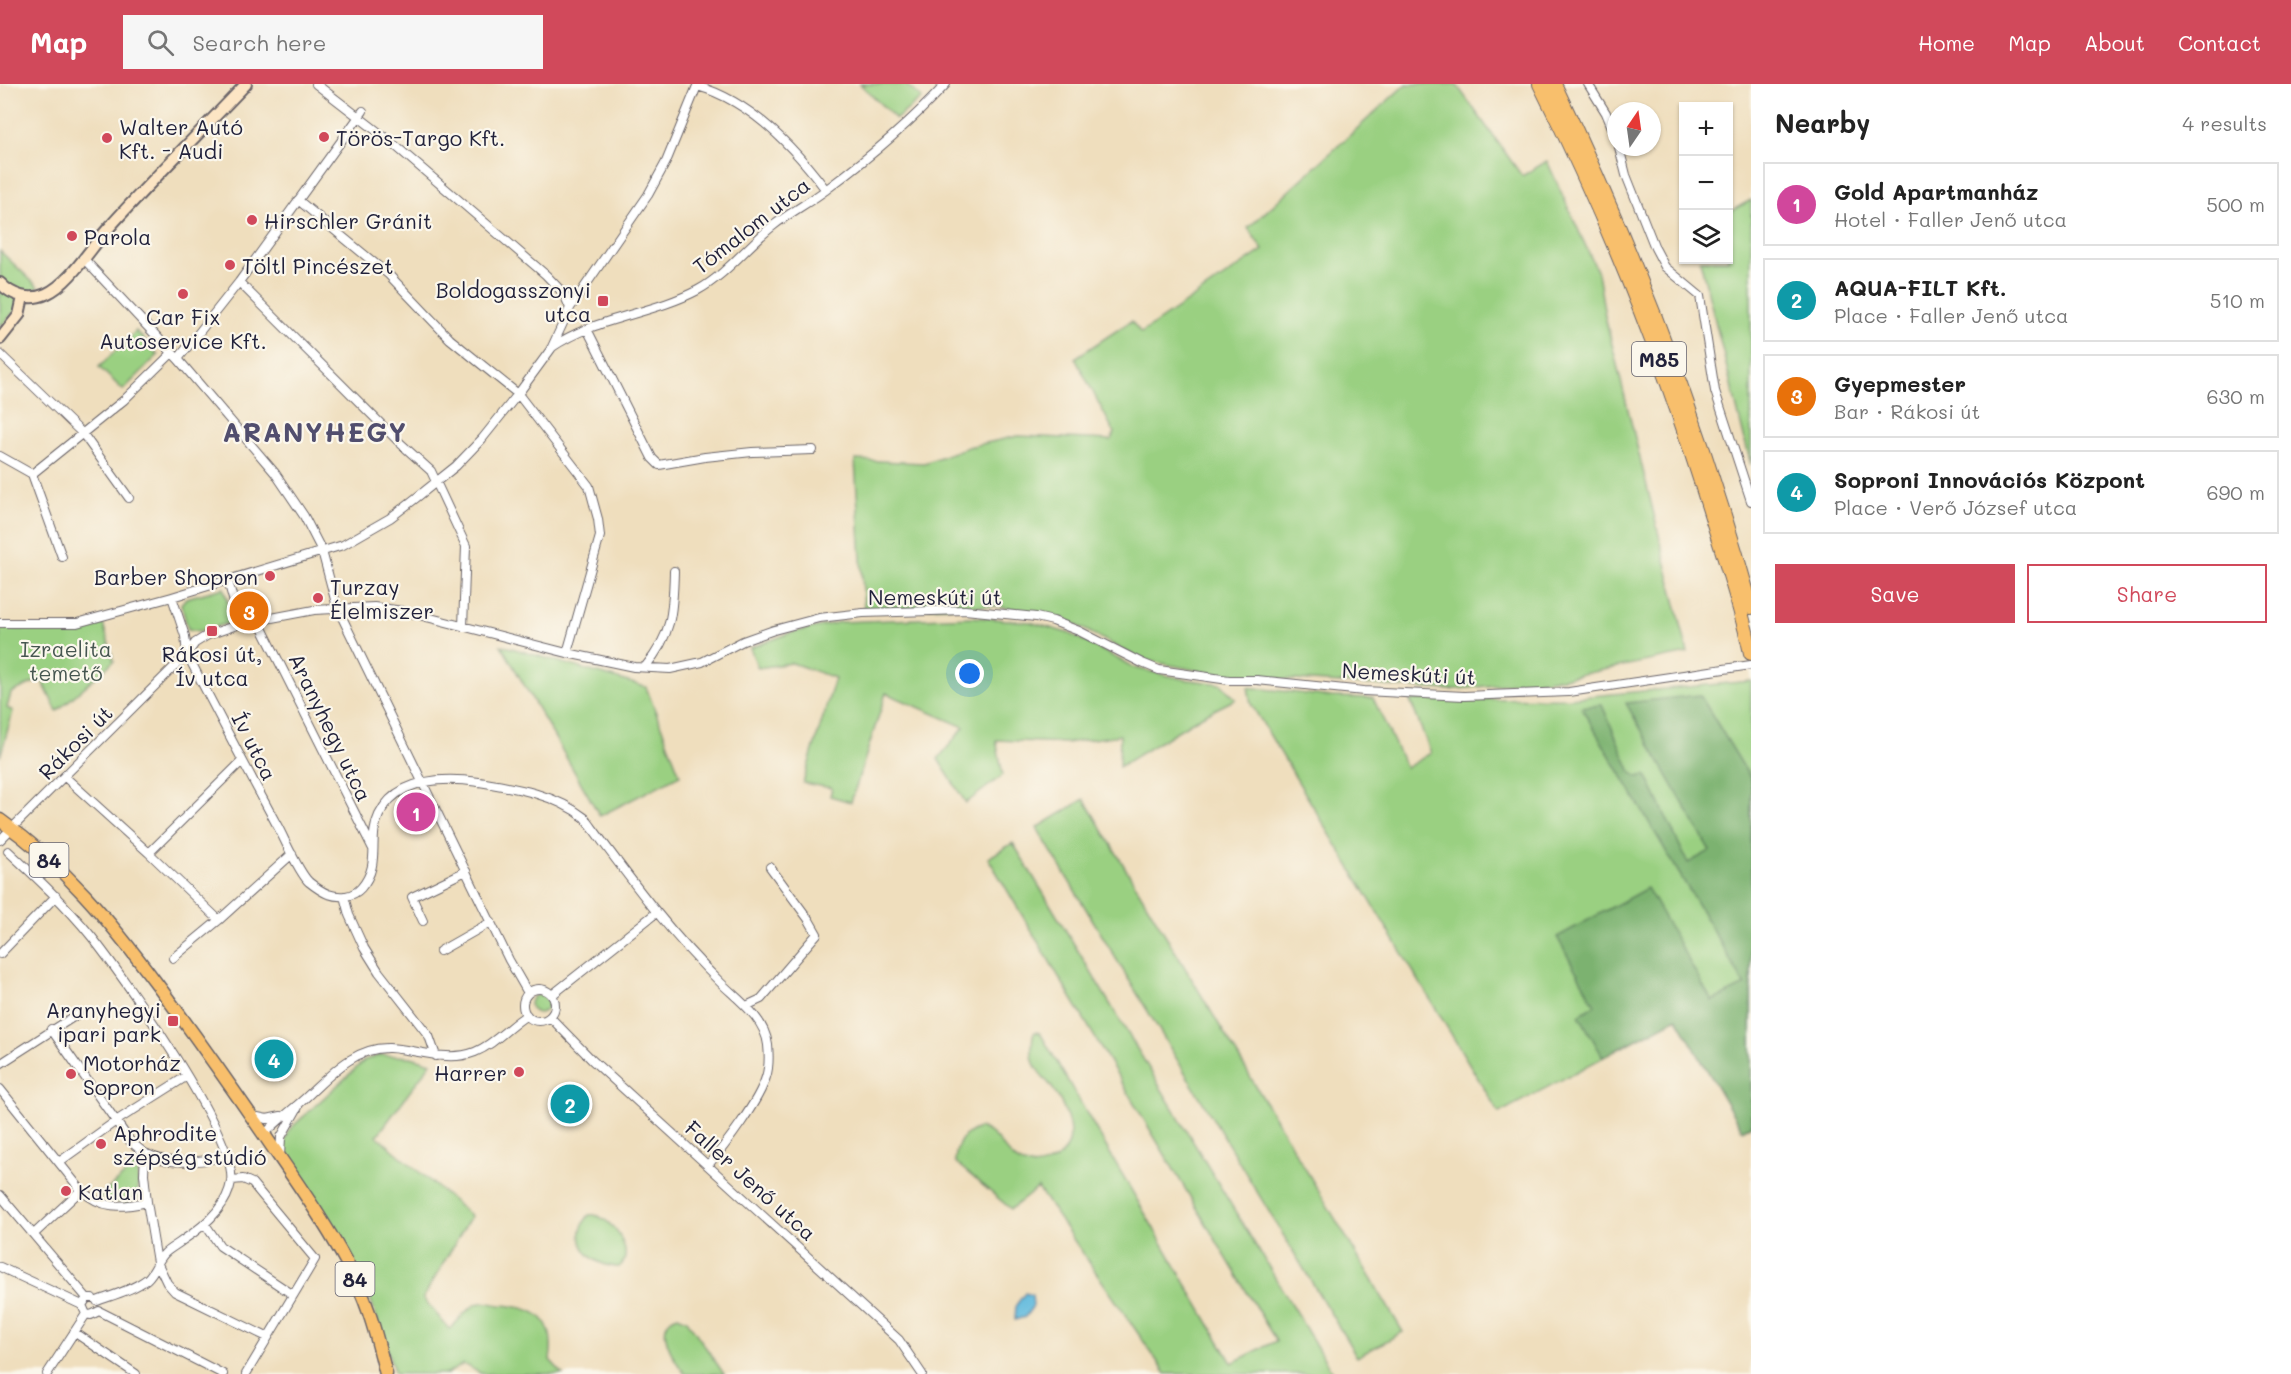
<!DOCTYPE html>
<meta charset="utf-8">
<style>
body{margin:0;font-family:Mali,sans-serif;background:#f6f6f6;color:#222}
.controls{position:absolute;right:18px;top:18px;display:grid;overflow:hidden;border-radius:0px;box-shadow:0 2px 4px #0004}
.controls button{width:54px;height:54px;display:grid;place-items:center;padding:0;border:0;border-bottom:2px solid #e0e0e0;background:#fff;color:#222;font:30px sans-serif}
.compass{position:absolute;left:1607px;top:18px;width:54px;height:54px;border-radius:50%;background:#fff;box-shadow:0 2px 4px #0004;rotate:13deg}
.you{position:absolute;left:970px;top:590px;width:21px;height:21px;margin:-15px;border:4px solid #fff;border-radius:50%;background:#1a73e8;box-shadow:0 0 0 9px #1a73e833}
.badge{display:grid;place-items:center;width:39px;height:39px;border-radius:50%;background:#d1495b;color:#fff;font-size:20px;font-weight:700}
.pin{position:absolute;translate:-50% -50%;border:3px solid #fff;box-shadow:0 2px 6px #0006}
.list{margin:0;padding:0;list-style:none}
h2{display:flex;justify-content:space-between;align-items:center;height:78px;margin:0;padding:0 24px;font-size:26px}
h2 small{font-size:20px;font-weight:400;color:#767676}
.list li{display:grid;grid-template-columns:39px 1fr auto;gap:18px;align-items:center;box-sizing:border-box;height:84px;margin:0 12px 12px;padding:0 12px;border:2px solid #e0e0e0;border-radius:0px}
.list b{display:block;font-size:22px;white-space:nowrap}
.list p{margin:0;font-size:20px;white-space:nowrap;color:#767676}
.list em{font-size:20px;font-style:normal;color:#767676}
.actions{display:flex;gap:12px;padding:18px 24px}
.actions a{flex:1;padding:14px 0;border:2px solid #d1495b;border-radius:0px;text-align:center;font-size:21px;color:#d1495b}
.actions .main{background:#d1495b;color:#fff}
.icon{flex:none;width:33px;height:33px;fill:none;stroke:currentColor;stroke-width:2;stroke-linecap:round;stroke-linejoin:round}
.map{position:relative;flex:none;width:1751px;height:1290px;overflow:hidden}
header{display:flex;align-items:center;gap:36px;box-sizing:border-box;height:84px;padding:0 30px;background:#d1495b;color:#fff}
header strong{font-size:28px}
nav{display:flex;gap:33px;margin-inline-start:auto;font-size:21px}
.search{width:420px;height:54px;background:#f6f6f6;display:flex;align-items:center;gap:15px;box-sizing:border-box;padding:0 21px;border-radius:0px;color:#767676;font-size:22px}
main{display:flex}
aside{flex:1;background:#fff}
.map>svg:first-child{display:block}
.green{fill:#9ad081;stroke:#5e795e;stroke-width:1.5}
.forest{fill:#7bb26f;stroke:#4e6a55;stroke-width:1.5}
.water{fill:#5fb9dd;stroke:#406e8c;stroke-width:1.5}
.lines{fill:none;stroke-linecap:round;stroke-linejoin:round}
.street-casing{stroke:#6a6468;stroke-width:10}
.secondary-casing{stroke:#6a6468;stroke-width:14}
.primary-casing{stroke:#6a6468;stroke-width:15}
.highway-casing{stroke:#6a6468;stroke-width:16}
.street{stroke:#fff;stroke-width:8}
.secondary{stroke:#fce5c4;stroke-width:10}
.primary{stroke:#f8bf6c;stroke-width:12}
.highway{stroke:#f8bf6c;stroke-width:14}
.poi-dot{fill:#d1495b;stroke:#fbf7ec;stroke-width:2}
.labels{text-anchor:middle;dominant-baseline:central;stroke-width:4.5;stroke-linejoin:round;paint-order:stroke}
.shield{fill:#fbf7ec;stroke:#636270;stroke-width:1.5}
.shield-label{font-size:20px;font-weight:bold;fill:#22223b}
.poi-label{font-size:21px;fill:#22223b;stroke:#fbf7ec;text-anchor:start}
.street-label{font-size:21px;fill:#22223b;stroke:#fbf7ec}
.park-label{font-size:21px;fill:#465650;stroke:#fbf7ec}
.district-label{font-size:27px;font-weight:bold;letter-spacing:1.5px;fill:#514e6e;stroke:#fbf7ec}
</style>
<header>
<strong>Map</strong>
<div class="search"><svg class="icon" aria-label="search" viewBox="0 0 24 24"><circle cx="10" cy="10" r="6"/><path d="M15 15l6 6"/></svg>Search here</div>
<nav><a>Home</a><a>Map</a><a>About</a><a>Contact</a></nav>
</header>
<main>
<div class="map">
<svg width="1751" height="1290" viewBox="0 0 1751 1290">
<rect width="100%" height="100%" fill="#fbf7ec"/>
<filter id="ink" filterUnits="userSpaceOnUse"><feTurbulence type="fractalNoise" baseFrequency=".0167" numOctaves="2"/><feDisplacementMap in="SourceGraphic" scale="12" xChannelSelector="R" yChannelSelector="G"/><feConvolveMatrix kernelMatrix="1 2 1 2 8 2 1 2 1" color-interpolation-filters="sRGB"/></filter>
<filter id="wash" filterUnits="userSpaceOnUse"><feTurbulence type="fractalNoise" baseFrequency=".008" numOctaves="4" result="noise"/><feDisplacementMap in="SourceGraphic" scale="24" xChannelSelector="R" yChannelSelector="G"/><feGaussianBlur stdDeviation="1.35" result="paint"/><feColorMatrix in="noise" values="0 0 0 0 0 0 0 0 0 0 0 0 0 0 0 0 0 1.4 0 .05"/><feComposite in="paint" operator="in"/></filter>
<g filter="url(#wash)">
<rect width="100%" height="100%" fill="#efdebd"/>
<path class="green" d="M860,0h45l17,14 -26,21z
M1406,0h50l66,92 25,-15 51,112 7,43 83,337 -125,25 -114,12 -229,-15 -80,-16 -75,-40 -69,-13 -132,3 -9,-149 69,3 44,-16 50,-11 93,4 3,-8 -39,-74 56,-37 10,12 122,-83 -15,-22z
M1751,116v265l-51,-205h28l1,-48z
M0,167l38,36 -38,40z
M136,247l22,24 -35,35 -24,-23z
M224,504l9,34 -33,9 -12,-2 -7,-25 5,-6z
M973,533l57,5 41,12 64,34 48,11 38,5 15,15 -34,17 -83,51 1,-32 -54,8 -70,-3 7,35 -37,28 -28,-44 26,-32 -78,-34 -35,109 -21,-6 2,-8 -29,-5 32,-105 -43,-15 -34,5 -8,-20 40,-15 50,-11z
M103,540l11,37 -57,50 -16,-32 -30,14 -4,15 6,3 -13,46v-129l60,2z
M501,561l145,42 34,88 -80,41z
M1751,597v444l-9,5 -65,-112 -178,95 -248,-409 -3,-17 83,10 42,1 33,70 25,-15 -21,-53 160,-2z
M1084,715l319,533 -46,25 -320,-529z
M1013,759l319,529 -3,2h-163l-128,-186 -27,21 -56,-47c1,-18 7,-28 24,-34 21,3 26,34 51,38 9,2 17,-2 26,-7 26,-16 10,-51 -3,-70 -5,-8 -13,-14 -17,-22 -6,-9 -4,-22 -3,-32l2,-3 5,1 192,330 44,-22 -288,-483z
M530 920a9 9 0 1 1 18 0a9 9 0 1 1-18 0Z
M380,971l31,2 20,6 -54,73 94,80 -48,82 26,31c10,-7 16,-20 28,-25 7,-3 16,0 23,1 39,2 56,15 50,55l13,14h-81l-19,-10 -16,10h-52l-30,-92 -76,-124 -5,-14 6,-15 75,-69z
M138,1079v36l-12,5 -27,-7z
M589,1131c20,-3 49,38 30,52 -28,-1 -52,-25 -30,-52z
M678,1232l9,4 37,54h-39c-11,-14 -34,-50 -7,-58z"/>
<path class="forest" d="M1700,611l51,84v346l-9,5 -65,-112 -74,39 -24,-42 16,-10 -38,-68 90,-49 65,113 33,-16 -164,-278 21,-2 29,67 7,5 8,-2 42,88 22,-12 -84,-148z"/>
<path class="water" d="M1025,1209l7,2 1,11 -8,11 -10,3 1,-15z"/>
</g>
<g filter="url(#ink)">
<g class="lines">
<g class="street-casing">
<path id="street" d="M316,0l75,58 155,133 18,19 6,14
M1588,0l18,29 10,24
M1619,63l7,28 29,73 10,19 35,29 15,95 36,110
M298,116l91,75 61,64 68,55 71,92 9,33 2,17 -33,117
M83,174l95,101 97,114 29,43 18,35 15,56 172,353 19,33
M239,198l160,160 32,29 35,75 -3,81
M587,245l65,129 7,7 46,-8 47,-5 61,-2
M551,264c44,-31 100,-33 147,-58 29,-16 50,-45 76,-65 17,-13 36,-23 53,-36 43,-32 83,-66 119,-105
M0,270l83,80 46,64
M178,275l61,-77 124,-171
M0,372l32,18 30,83
M32,390l92,-74 48,-47
M228,497l12,43
M172,513l13,39 2,18c30,58 60,116 91,173 7,13 21,46 31,55 5,4 14,10 19,12 12,4 25,3 33,-6 21,-24 6,-48 18,-73 18,-37 64,-38 100,-33 37,6 76,12 106,36 43,58 85,116 137,166 18,17 43,35 46,61 1,10 1,23 -2,32 -7,24 -41,69 -58,88
M258,536l115,229
M0,539h77l95,-26 171,-52 47,-27 26,-20 40,-32 26,-27 36,-45 33,-45 19,-41 78,-113 18,-33 31,-76c54,15 97,61 129,104
M645,583c27,-32 28,-55 29,-96
M65,693l84,76 70,67
M0,756l187,-186 8,-11 13,-8 32,-11 74,-14 60,-3 29,4 164,42 67,14 36,2 32,-7 41,-21 31,-11 45,-12 44,-5 102,-3 71,7 17,4 26,10 63,32 17,7 70,10h28l107,11 100,5 105,-4 182,-27
M8,767c29,27 58,54 83,85 31,39 147,201 140,246 -4,26 -28,45 -48,58 -6,5 -13,8 -18,13 -8,8 -10,19 -18,26 -14,11 -34,16 -50,22
M149,769l93,-92
M344,812l5,19 15,33 15,24 50,64 7,20
M423,837l-11,-24 54,-26
M440,867l51,-29
M0,870l56,-58
M173,874l46,-38 73,-66
M523 921a16 16 0 1 1 32 0a16 16 0 1 1-32 0Z
M552,911l104,-82
M746,922l15,-7 56,-65 -8,-14 -39,-53
M550,933l42,43 307,280 23,34
M51,945l79,112c5,4 10,9 15,12 24,13 57,9 81,3
M0,980l78,-50
M0,1005l81,101c21,19 39,18 66,12
M253,1032l14,3 14,-3
M264,1051c11,-13 26,-23 38,-34 25,-22 50,-54 87,-53 29,1 57,15 86,4 20,-8 34,-26 52,-37
M145,1069l-1,21 3,28 10,60 10,21 8,9 92,45
M280,1072l1,-19 17,-30
M59,1078l57,-41 71,-45
M232,1096l11,-1 9,4 63,76 -69,115
M0,1111l87,103h5
M205,1140l15,22 72,48
M34,1150l47,-44
M0,1183l82,38
M87,1214l-5,7 4,9 5,1 8,-4 124,63
M74,1248l62,42
M47,1290l39,-60"/>
</g>
<g class="secondary-casing">
<path id="secondary" d="M0,199c12,13 30,18 46,11 23,-10 44,-45 60,-63 45,-51 94,-98 140,-147
M0,255l19,-24 4,-18"/>
</g>
<g class="primary-casing">
<path id="primary" d="M0,736c65,46 110,101 157,164 37,50 73,101 108,152 32,47 67,95 92,147 14,29 21,60 29,91"/>
</g>
<g class="highway-casing">
<path id="highway" d="M1540,0c69,138 126,282 171,430 14,46 30,92 40,139
M1554,0c81,169 147,342 197,523"/>
</g>
<use href="#street" class="street"/>
<use href="#secondary" class="secondary"/>
<use href="#primary" class="primary"/>
<use href="#highway" class="highway"/>
</g>
</g>
<g class="poi-dot">
<circle cx="324" cy="53" r="6"/>
<circle cx="107" cy="54" r="6"/>
<circle cx="252" cy="136" r="6"/>
<circle cx="72" cy="152" r="6"/>
<circle cx="230" cy="181" r="6"/>
<circle cx="183" cy="210" r="6"/>
<rect x="597" y="211" width="12" height="12" rx="3"/>
<circle cx="270" cy="492" r="6"/>
<circle cx="318" cy="514" r="6"/>
<rect x="206" y="541" width="12" height="12" rx="3"/>
<rect x="167" y="931" width="12" height="12" rx="3"/>
<circle cx="519" cy="988" r="6"/>
<circle cx="71" cy="990" r="6"/>
<circle cx="101" cy="1060" r="6"/>
<circle cx="66" cy="1107" r="6"/>
</g>
<g class="labels">
<g class="shield">
<rect x="1632" y="258" width="54" height="34" rx="4.5"/>
<rect x="29.5" y="759" width="39" height="34" rx="4.5"/>
<rect x="335.5" y="1178" width="39" height="34" rx="4.5"/>
</g>
<g class="shield-label">
<text x="1659" y="275">M85</text>
<text x="49" y="776">84</text>
<text x="355" y="1195">84</text>
</g>
<g class="poi-label">
<text x="119" y="42">Walter Autó<tspan x="119" dy="24">Kft. - Audi</tspan></text>
<text x="336" y="53">Törös-Targo Kft.</text>
<text x="264" y="136">Hirschler Gránit</text>
<text x="84" y="152">Parola</text>
<text x="242" y="181">Töltl Pincészet</text>
<text x="591" y="205" text-anchor="end">Boldogasszonyi<tspan x="591" dy="24">utca</tspan></text>
<text x="183" y="232" text-anchor="middle">Car Fix<tspan x="183" dy="24">Autoservice Kft.</tspan></text>
<text x="258" y="492" text-anchor="end">Barber Shopron</text>
<text x="330" y="502">Turzay<tspan x="330" dy="24">Élelmiszer</tspan></text>
<text x="212" y="569" text-anchor="middle">Rákosi út,<tspan x="212" dy="24">Ív utca</tspan></text>
<text x="161" y="925" text-anchor="end">Aranyhegyi<tspan x="161" dy="24">ipari park</tspan></text>
<text x="83" y="978">Motorház<tspan x="83" dy="24">Sopron</tspan></text>
<text x="507" y="988" text-anchor="end">Harrer</text>
<text x="113" y="1048">Aphrodite<tspan x="113" dy="24">szépség stúdió</tspan></text>
<text x="78" y="1107">Katlan</text>
</g>
<g class="street-label">
<text transform="translate(751 141) rotate(-38)">Tómalom utca</text>
<text x="935" y="512">Nemeskúti út</text>
<text transform="translate(1409 589) rotate(3)">Nemeskúti út</text>
<text transform="translate(331 643) rotate(64)">Aranyhegy utca</text>
<text transform="translate(75 658) rotate(-45)">Rákosi út</text>
<text transform="translate(255 662) rotate(63)">Ív utca</text>
<text transform="translate(751 1096) rotate(42)">Faller Jenő utca</text>
</g>
<g class="park-label">
<text x="66" y="564">Izraelita<tspan x="66" dy="24">temető</tspan></text>
</g>
<g class="district-label">
<text x="315" y="347">ARANYHEGY</text>
</g>
</g>
</svg>
<div class="controls">
<button>+</button>
<button>−</button>
<button><svg class="icon" aria-label="layers" viewBox="0 0 24 24"><path d="M12 4l9 5-9 5-9-5zM3 14l9 5 9-5"/></svg></button>
</div>
<svg class="compass" viewBox="-18 -18 36 36"><path d="M0-13l5 13h-10z" fill="#e53935"/><path d="M0 13l5-13h-10z" fill="#767676"/></svg>
<div class="you"></div>
<div class="pin badge" style="left:416px;top:728px;background:#d1479c">1</div>
<div class="pin badge" style="left:570px;top:1020px;background:#0f9aa8">2</div>
<div class="pin badge" style="left:249px;top:527px;background:#e8710a">3</div>
<div class="pin badge" style="left:274px;top:975px;background:#0f9aa8">4</div>
</div>
<aside>
<h2>Nearby<small>4 results</small></h2>
<ul class="list">
<li><span class="badge" style="background:#d1479c">1</span><div><b>Gold Apartmanház</b><p>Hotel · Faller Jenő utca</p></div><em>500 m</em></li>
<li><span class="badge" style="background:#0f9aa8">2</span><div><b>AQUA-FILT Kft.</b><p>Place · Faller Jenő utca</p></div><em>510 m</em></li>
<li><span class="badge" style="background:#e8710a">3</span><div><b>Gyepmester</b><p>Bar · Rákosi út</p></div><em>630 m</em></li>
<li><span class="badge" style="background:#0f9aa8">4</span><div><b>Soproni Innovációs Központ</b><p>Place · Verő József utca</p></div><em>690 m</em></li>
</ul>
<div class="actions"><a class="main">Save</a><a>Share</a></div>
</aside>
</main>
